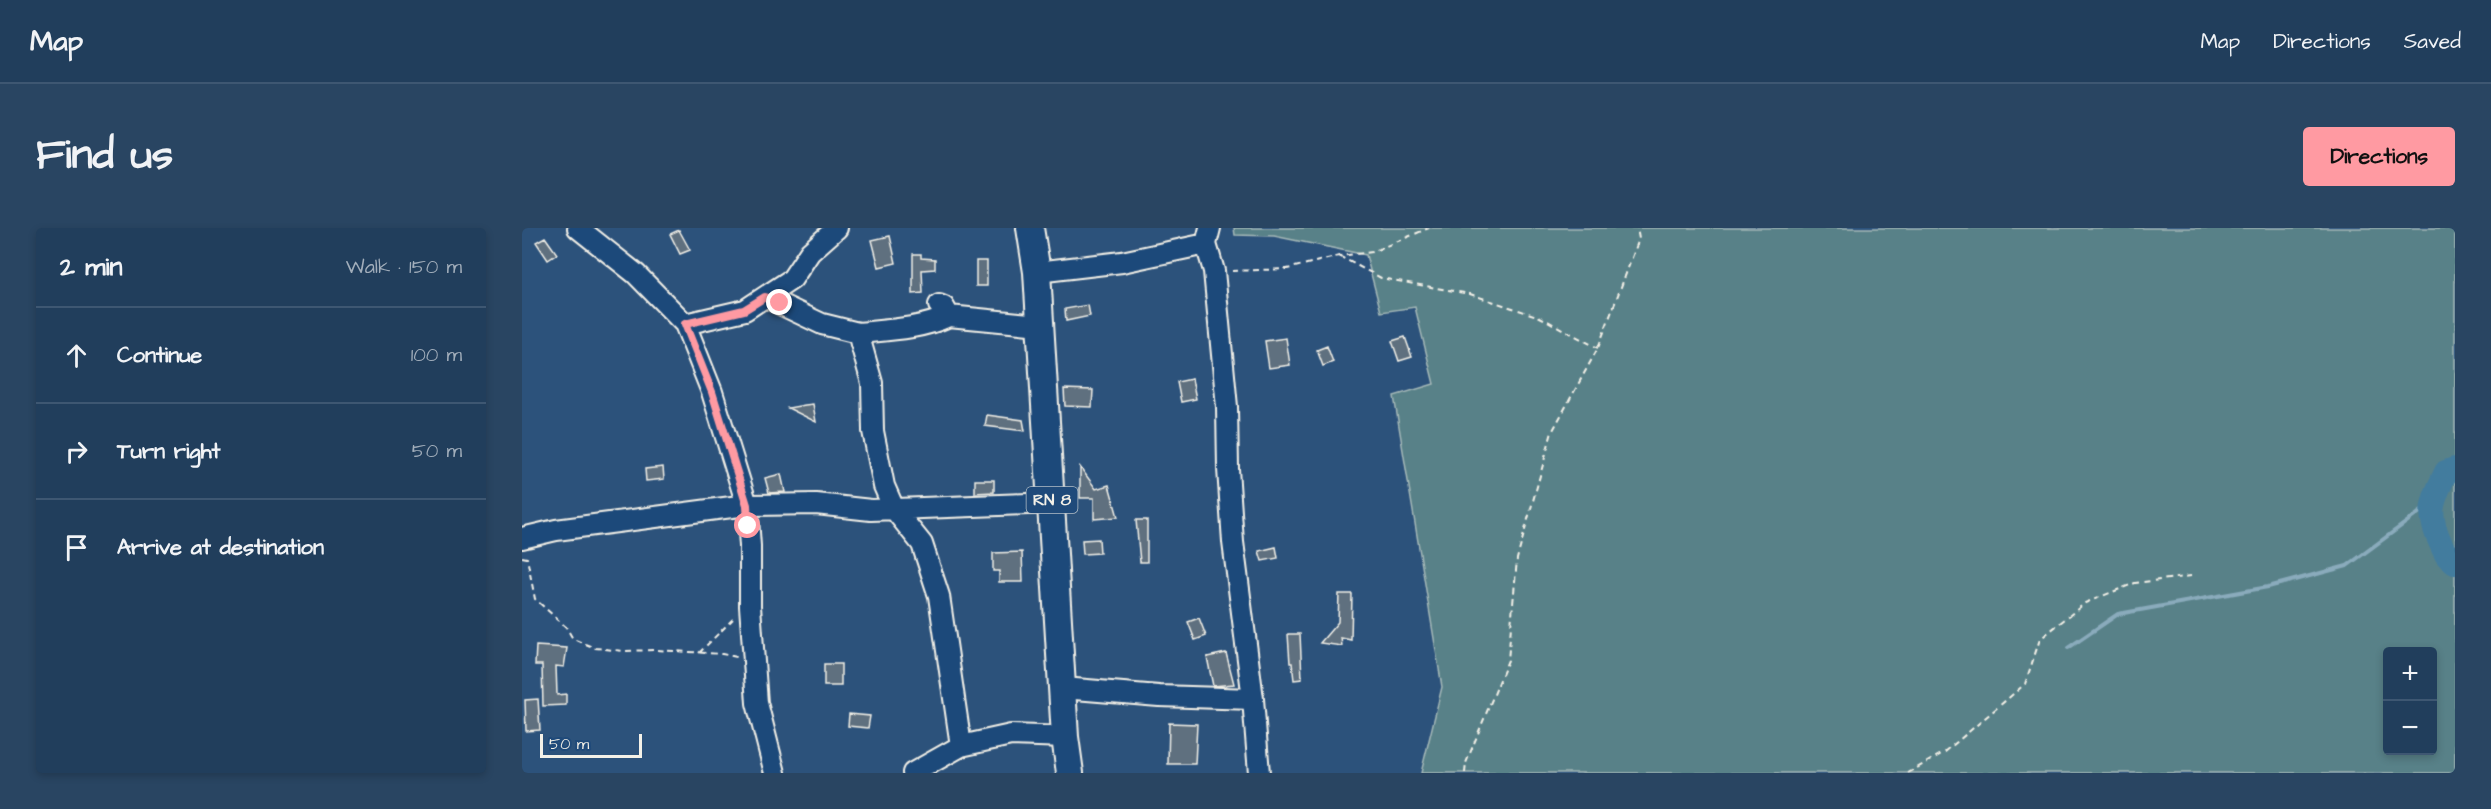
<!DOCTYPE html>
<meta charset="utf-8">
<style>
body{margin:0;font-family:"Architects Daughter",sans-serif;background:#294562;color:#f1f3f6}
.controls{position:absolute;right:18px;bottom:18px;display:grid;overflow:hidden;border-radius:6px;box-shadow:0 3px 9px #0003}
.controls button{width:54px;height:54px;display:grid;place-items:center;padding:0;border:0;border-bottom:2px solid #3e5772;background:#213e5c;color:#f1f3f6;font:30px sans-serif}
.scale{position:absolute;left:18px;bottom:15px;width:102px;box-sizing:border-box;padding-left:6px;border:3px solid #f4f1e8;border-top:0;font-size:16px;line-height:21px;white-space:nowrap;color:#f4f1e8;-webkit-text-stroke:4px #1f4a7a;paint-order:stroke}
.stop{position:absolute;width:18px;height:18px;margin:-14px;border:4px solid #ff9aa2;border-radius:50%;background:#fff}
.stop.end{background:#ff9aa2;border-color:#fff;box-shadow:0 2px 6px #0008}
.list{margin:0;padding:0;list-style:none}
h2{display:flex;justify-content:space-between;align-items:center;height:78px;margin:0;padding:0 24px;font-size:26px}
h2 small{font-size:20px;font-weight:400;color:#a2aebb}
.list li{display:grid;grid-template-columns:39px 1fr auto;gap:18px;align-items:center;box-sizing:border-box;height:96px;padding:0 24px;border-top:2px solid #3e5772}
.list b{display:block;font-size:22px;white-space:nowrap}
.list em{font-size:20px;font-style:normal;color:#a2aebb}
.icon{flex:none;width:33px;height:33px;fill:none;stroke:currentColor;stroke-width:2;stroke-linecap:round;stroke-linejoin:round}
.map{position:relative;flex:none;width:1933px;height:545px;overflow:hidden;border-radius:6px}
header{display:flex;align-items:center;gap:36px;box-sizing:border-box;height:84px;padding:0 30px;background:#213e5c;border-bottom:2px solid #3e5772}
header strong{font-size:28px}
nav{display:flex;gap:33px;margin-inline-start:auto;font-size:21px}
.intro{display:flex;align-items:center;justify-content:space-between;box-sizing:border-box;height:144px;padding:0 36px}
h1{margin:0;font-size:42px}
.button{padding:15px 27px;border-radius:6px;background:#ff9aa2;color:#111;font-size:21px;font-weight:700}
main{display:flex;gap:36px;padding:0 36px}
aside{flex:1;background:#213e5c;border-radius:6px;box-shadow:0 3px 9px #0003}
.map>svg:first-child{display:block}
.green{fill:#588188;stroke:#a6b9b8;stroke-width:1.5;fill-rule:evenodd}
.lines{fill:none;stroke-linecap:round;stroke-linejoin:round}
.stream{stroke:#8aabbc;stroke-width:4}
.river{stroke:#437c9e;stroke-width:24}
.building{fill:#5f707f;stroke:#f4f1e8;stroke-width:1.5}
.minor-casing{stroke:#f4f1e8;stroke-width:24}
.major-casing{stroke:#f4f1e8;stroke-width:30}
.path{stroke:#f4f1e8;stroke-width:2;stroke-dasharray:6 4.5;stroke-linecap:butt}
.minor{stroke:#1f4a7a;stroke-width:20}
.major{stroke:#1f4a7a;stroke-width:26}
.route{stroke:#ff9aa2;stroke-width:8}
.labels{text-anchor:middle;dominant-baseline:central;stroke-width:5;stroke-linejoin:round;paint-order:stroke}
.shield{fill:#1f4a7a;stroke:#b4bfc7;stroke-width:1.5}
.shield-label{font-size:16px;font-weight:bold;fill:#f4f1e8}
</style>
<header>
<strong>Map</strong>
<nav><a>Map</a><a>Directions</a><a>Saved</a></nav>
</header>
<div class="intro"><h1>Find us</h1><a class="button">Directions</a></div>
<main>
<aside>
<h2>2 min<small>Walk · 150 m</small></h2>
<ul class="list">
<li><svg class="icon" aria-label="ahead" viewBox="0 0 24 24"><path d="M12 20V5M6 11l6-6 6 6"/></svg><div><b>Continue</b></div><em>100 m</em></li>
<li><svg class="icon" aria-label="right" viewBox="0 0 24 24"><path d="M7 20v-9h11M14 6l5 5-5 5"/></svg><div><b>Turn right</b></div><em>50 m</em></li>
<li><svg class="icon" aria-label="arrive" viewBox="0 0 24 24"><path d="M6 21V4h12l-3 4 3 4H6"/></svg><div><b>Arrive at destination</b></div></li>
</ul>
</aside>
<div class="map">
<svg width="1933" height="545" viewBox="0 0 1933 545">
<rect width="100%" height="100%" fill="#2c527b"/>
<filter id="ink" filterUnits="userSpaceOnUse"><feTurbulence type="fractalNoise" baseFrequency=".0167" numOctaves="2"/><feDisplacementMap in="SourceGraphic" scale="12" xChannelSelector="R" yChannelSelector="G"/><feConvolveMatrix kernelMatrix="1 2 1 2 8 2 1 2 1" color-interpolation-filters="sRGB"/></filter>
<g filter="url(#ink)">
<path class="green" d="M712,0h1221v545h-1034l21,-86 -48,-291 40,-12 -19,-77 -34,5 -15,-57 -92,-19 -39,-1zM1866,424h44v98h-44z"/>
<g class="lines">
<path class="stream" d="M1546,420l50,-34 150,-27 79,-21 84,-62"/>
<path class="river" d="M1933,241l-9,3c-14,30 -20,41 -5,72 4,9 6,14 14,19"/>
</g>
<path class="building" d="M157,2l11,20 -10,4 -10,-20z
M368,8l6,27 -17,4 -7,-27z
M23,9l12,17 -9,6 -12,-18z
M391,26h8v4l14,1v10l-13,1 1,23 -10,1z
M454,33h11v25h-11z
M566,77l2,11 -24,5 -1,-12z
M883,109l7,20 -13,4 -7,-20z
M764,110l4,27 -21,3 -4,-27z
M805,118l6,16 -10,4 -6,-16z
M670,151l4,20 -15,3 -4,-20z
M542,161l29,1 -1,17 -27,-1z
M291,176l3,18 -28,-14 17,-3z
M465,187l36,5 2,11 -40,-5z
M141,239l1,12 -18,2 -1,-12z
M558,239l16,22 13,-4 9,32 -24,2v-21h-14z
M259,246l4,18 -16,1 -4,-15z
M453,252h19v12l-19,1z
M614,292h11v42h-7z
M577,311l1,14 -17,1 -1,-14z
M754,319l2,11 -16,3 -3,-10z
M500,324l1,30h-24v-11h-6v-18z
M817,366h13l-1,46 -10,-2 1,8 -22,-3 18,-21z
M677,390l7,18 -11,4 -7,-18z
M766,406h12l2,45 -8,1 -2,-17h-2z
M14,418l31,2 -3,19 -8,-1 1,29 9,-1v11l-23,1 -1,-41h-7z
M704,425l8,31 -21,2 -6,-29z
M302,436h17v22h-17z
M16,471l2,31 -14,1 -1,-31z
M327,486l21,2 -2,12 -20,-2z
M647,495l28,1 -2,40h-27z"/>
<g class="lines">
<g class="minor-casing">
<path id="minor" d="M56,0l58,46 49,50 27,68 35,113 3,41v60l7,97 18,70
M688,0l-4,16 8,27 13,136 1,62 5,73 20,157 6,74
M515,44l85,-10 84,-18
M243,69l57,27 36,9 14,50 1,48 11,55 10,23 28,35 17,52 22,150
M417,77l5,2 5,9 91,9
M163,96l60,-14 47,-31 18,-27 27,-24
M336,105c30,-3 63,-4 91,-17
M0,310l34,-8 191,-25 69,-1 55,6 182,-7
M541,460l96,8 94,3
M391,545l48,-27 50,-11 54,2"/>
</g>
<g class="major-casing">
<path id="major" d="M508,0l7,44 28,465 5,36"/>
</g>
<path class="path" d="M817,28l42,22 89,16 70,23 58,31
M710,43l55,-2 52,-13 33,-4 57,-24
M0,329l5,1 8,41 31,28 7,12 22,9 29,3 33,-1 65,4 15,3
M177,425l36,-36
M943,545l1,-10 42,-103 9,-101 35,-127 46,-84 41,-109 -2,-11
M1386,545l37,-21 80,-68 15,-45 45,-36 50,-20 57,-7"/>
<use href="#minor" class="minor"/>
<use href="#major" class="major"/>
</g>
</g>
<g class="lines" filter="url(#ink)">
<path class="route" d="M226,298l-1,-21 -35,-113 -27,-68 59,-14 21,-13 15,6"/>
</g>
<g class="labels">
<rect class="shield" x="504.5" y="259" width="51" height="26" rx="4.5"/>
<g class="shield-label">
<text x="530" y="272">RN 8</text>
</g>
</g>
</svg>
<div class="controls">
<button>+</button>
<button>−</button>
</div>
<div class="scale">50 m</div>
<div class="stop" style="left:226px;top:298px"></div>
<div class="stop end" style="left:258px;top:75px"></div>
</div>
</main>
